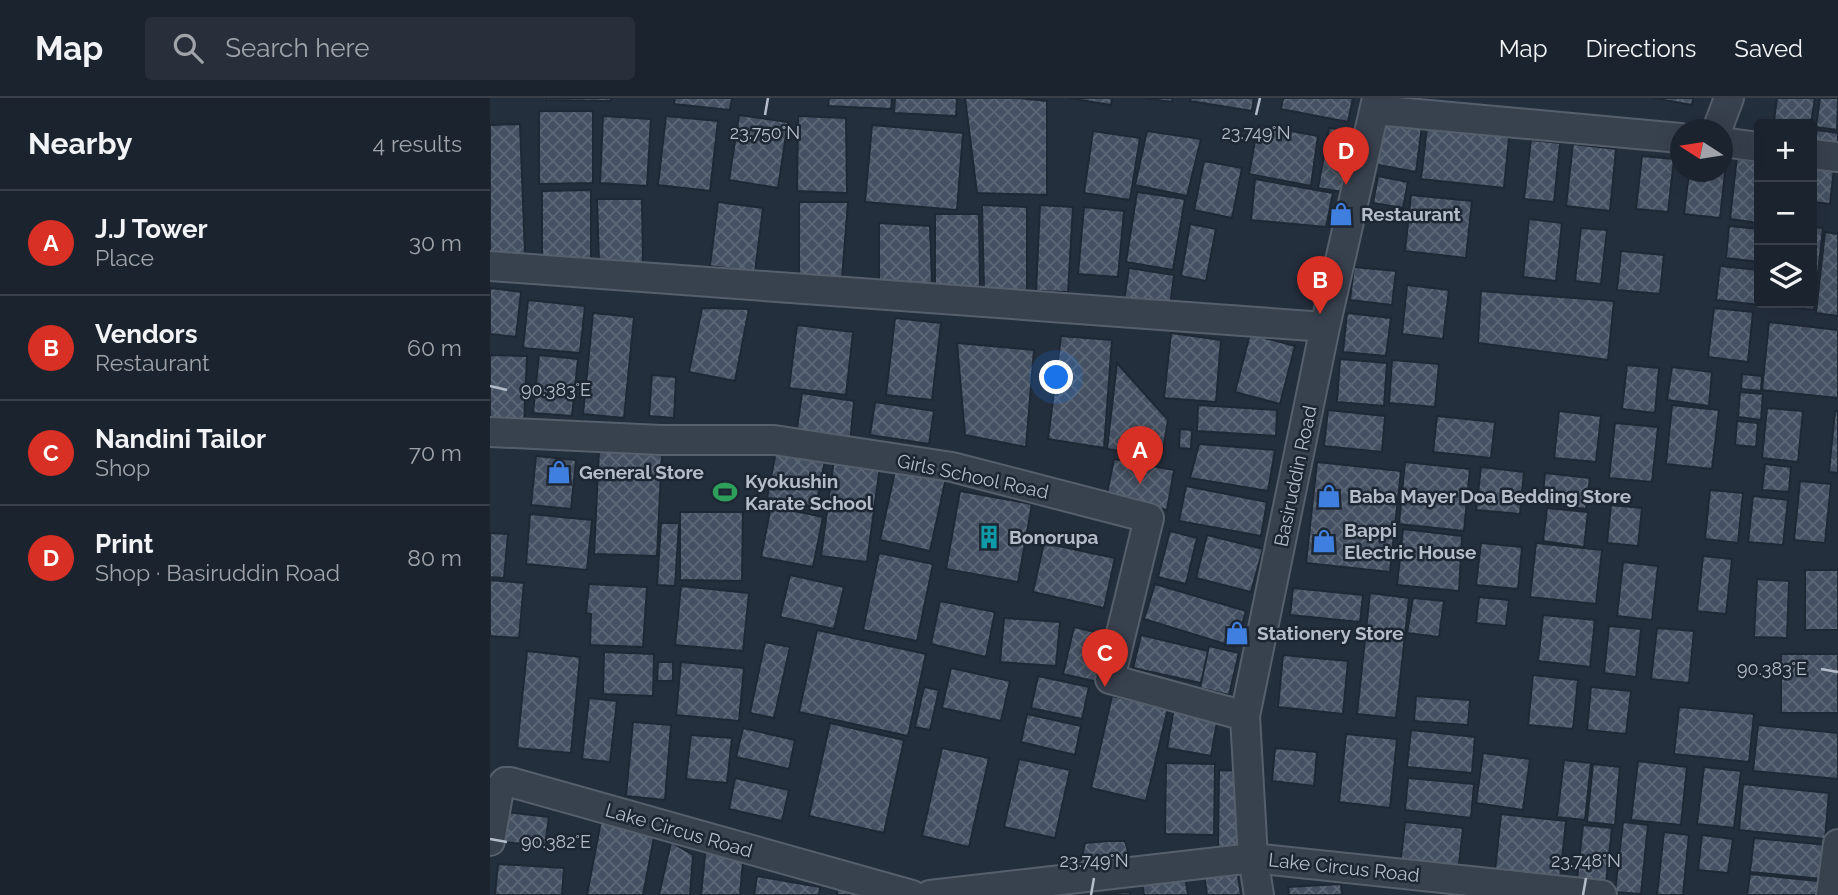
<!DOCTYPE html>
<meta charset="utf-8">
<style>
body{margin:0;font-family:Raleway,sans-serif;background:#282f3a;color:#f1f3f6}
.controls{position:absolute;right:21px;top:21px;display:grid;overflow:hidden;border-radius:7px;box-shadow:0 7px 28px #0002}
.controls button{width:63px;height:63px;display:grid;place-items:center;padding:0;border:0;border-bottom:2px solid #39404a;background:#1b232e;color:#f1f3f6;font:35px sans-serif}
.compass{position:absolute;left:1180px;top:21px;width:63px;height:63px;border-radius:50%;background:#1b232e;box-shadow:0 7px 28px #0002;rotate:282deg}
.you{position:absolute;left:567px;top:280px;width:24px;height:24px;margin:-18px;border:5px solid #fff;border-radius:50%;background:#1a73e8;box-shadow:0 0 0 10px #1a73e833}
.badge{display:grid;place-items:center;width:46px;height:46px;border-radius:50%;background:#d93025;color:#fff;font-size:23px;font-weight:700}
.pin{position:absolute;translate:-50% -58px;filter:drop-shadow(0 2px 4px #0008)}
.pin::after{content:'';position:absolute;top:37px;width:24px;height:21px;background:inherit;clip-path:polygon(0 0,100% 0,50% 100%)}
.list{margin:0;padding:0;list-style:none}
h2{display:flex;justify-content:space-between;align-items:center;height:91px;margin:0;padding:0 28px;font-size:30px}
h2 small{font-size:23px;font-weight:400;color:#a0a4aa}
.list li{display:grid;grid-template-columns:46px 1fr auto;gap:21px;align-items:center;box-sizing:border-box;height:105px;padding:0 28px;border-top:2px solid #39404a}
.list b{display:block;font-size:26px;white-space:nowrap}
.list p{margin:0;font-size:23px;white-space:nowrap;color:#a0a4aa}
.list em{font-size:23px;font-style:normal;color:#a0a4aa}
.icon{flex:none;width:38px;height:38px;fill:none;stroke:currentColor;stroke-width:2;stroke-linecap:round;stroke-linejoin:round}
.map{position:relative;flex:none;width:1348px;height:797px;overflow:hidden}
header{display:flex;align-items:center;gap:42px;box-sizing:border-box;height:98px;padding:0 35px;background:#1b232e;border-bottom:2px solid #39404a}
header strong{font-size:33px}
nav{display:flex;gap:38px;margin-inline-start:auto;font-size:24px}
.search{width:490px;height:63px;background:#282f3a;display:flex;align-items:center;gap:18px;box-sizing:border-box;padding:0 24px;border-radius:7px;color:#a0a4aa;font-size:26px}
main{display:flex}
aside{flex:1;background:#1b232e}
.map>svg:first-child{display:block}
.building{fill:url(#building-cross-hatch);stroke:#1f2835;stroke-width:2}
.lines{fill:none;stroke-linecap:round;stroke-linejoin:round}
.minor-casing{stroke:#565f6c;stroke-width:32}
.minor{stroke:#38414e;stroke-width:28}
.ticks{fill:none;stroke:#b4bcc9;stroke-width:2.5}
.labels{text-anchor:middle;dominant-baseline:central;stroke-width:5;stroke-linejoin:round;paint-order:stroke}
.poi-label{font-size:19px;font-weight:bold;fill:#b4bcc9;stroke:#1d2633;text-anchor:start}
.street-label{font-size:19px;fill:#b4bcc9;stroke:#1d2633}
.ticks-label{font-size:18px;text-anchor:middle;fill:#b4bcc9;stroke:#1d2633;stroke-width:5;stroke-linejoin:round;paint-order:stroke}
</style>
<header>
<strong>Map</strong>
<div class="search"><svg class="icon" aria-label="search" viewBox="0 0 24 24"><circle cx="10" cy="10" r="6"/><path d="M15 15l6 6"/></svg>Search here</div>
<nav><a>Map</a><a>Directions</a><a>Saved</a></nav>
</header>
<main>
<aside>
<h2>Nearby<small>4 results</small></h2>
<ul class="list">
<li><span class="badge">A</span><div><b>J.J Tower</b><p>Place</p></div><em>30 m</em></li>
<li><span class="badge">B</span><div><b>Vendors</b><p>Restaurant</p></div><em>60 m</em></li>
<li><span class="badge">C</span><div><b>Nandini Tailor</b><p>Shop</p></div><em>70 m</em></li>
<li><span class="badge">D</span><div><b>Print</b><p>Shop · Basiruddin Road</p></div><em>80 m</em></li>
</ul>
</aside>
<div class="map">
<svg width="1348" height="797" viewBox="0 0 1348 797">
<defs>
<pattern id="building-cross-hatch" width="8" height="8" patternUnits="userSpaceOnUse" patternTransform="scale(1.75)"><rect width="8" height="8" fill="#455162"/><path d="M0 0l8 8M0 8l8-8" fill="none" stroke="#5d6877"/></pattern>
</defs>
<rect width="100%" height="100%" fill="#242f3e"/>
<path class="building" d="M56,0h65v3l-65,-1z
M185,0h57l-2,12 -56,-6z
M339,0h63l-1,11 -63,-3z
M405,0h62l-1,18 -62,-3z
M475,0h53l29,3v94l-70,-2z
M578,0h44l-1,7z
M654,0h29l-1,4z
M701,0h63l-2,13 -62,-10z
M793,0h70l-5,24 -67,-13z
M1163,0h40l-1,7z
M1287,0h38l-4,26 -37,-3z
M1330,0h18l-1,32 -21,-3z
M49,13h54v72l-54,1z
M249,17l49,7 -10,66 -49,-8z
M113,18l48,3 -4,67 -47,-3z
M176,18l52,5 -8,70 -52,-6z
M308,18l48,2 1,75 -50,-2z
M938,21l82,9 -6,60 -83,-9z
M891,23l41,5 -6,46 -43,-8z
M30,26l5,130 -35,2v-131z
M382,27l91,8 -6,77 -92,-8z
M768,27l60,11 -7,50 -62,-12z
M839,30l33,4 -13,61 -31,-5z
M1327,32l21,3v18l-24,-6z
M603,33l47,7 -10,62 -46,-7z
M657,33l54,8 -14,57 -52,-11z
M1041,42l29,3 -6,59 -30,-3z
M1083,46l43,5 -6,62 -44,-5z
M1152,58l32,3 -6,53 -32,-3z
M1247,58l22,2v65l-29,-4z
M714,63l38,7 -10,50 -38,-8z
M1232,65l4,1 -6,54 -36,-4 5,-42h33z
M1322,67l22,3 -4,36 -18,-2z
M888,78l30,6 -5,26 -30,-5z
M765,81l78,14 -7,34 -75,-7z
M101,92v75h-49v-74z
M647,94l48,7 -12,71 -47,-8z
M921,97l61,6 -6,57 -61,-7z
M107,101h45l1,66 -44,-2z
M228,104l45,6 -8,64 -45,-6z
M309,104h49l-7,89 -42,-2z
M492,107l45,2v83l-43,1z
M550,107l33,2 -5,85 -32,-1z
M594,109l40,4 -6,66 -40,-3z
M445,116h44l1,77 -45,-1z
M1039,121l33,4 -6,58 -33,-4z
M389,125l51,3 2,57 -53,1z
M700,126l26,5 -10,52 -25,-5z
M1239,128l30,3v33l-33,-4z
M1322,129l11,1 -9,82 -36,-4v-3h34z
M1091,130l26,2 -6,54 -26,-3z
M1335,134l13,2v82l-22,-3z
M1131,153l43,4 -4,39 -43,-4z
M1230,168l39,4 1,35 -44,-5z
M864,169l42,4 -4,34 -42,-5z
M639,170l45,7 -4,32 -46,-7z
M917,187l42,5 -6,49 -41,-5z
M0,190l31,4 -5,45 -26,-3z
M991,193l133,10 -6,59 -130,-17z
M38,202l57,6 -5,47 -57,-5z
M212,210l47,1 -14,72 -46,-9z
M1224,210l39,4 -5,50 -40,-5z
M103,215l41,4 -10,101 -41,-4z
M857,215l44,5 -5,38 -43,-4z
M405,220l46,5 -9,77 -46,-5z
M1279,224l69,8v68l-76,-8z
M307,227l56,7 -7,63 -57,-7z
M681,235l50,7 -5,62 -52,-4z
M760,236l45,12 -15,58 -45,-12z
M571,238l51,4 -8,108 -56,-9z
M467,245l77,7 -8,97 -61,-12z
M0,257l37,1 -3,69 -34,-2z
M49,257l39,4 -6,57 -39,-3z
M850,261l47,4 -3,43 -47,-4z
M902,262l47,4 -4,43 -46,-4z
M627,265l51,57 -6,37 -55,-8z
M1137,267l32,3 -4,45 -33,-4z
M1182,269l40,5 -3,34 -42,-6z
M1252,276l20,2 -1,15 -20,-2z
M162,277l24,2 -2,41 -25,-2z
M1250,294l23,2 -2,26 -23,-3z
M312,295l52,8 -4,43 -55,-2z
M385,304l59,9 -5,33 -59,-9z
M708,307l79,5 -1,26 -79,-5z
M1182,307l47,5 -7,59 -46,-5z
M1277,310l36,3 -5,51 -36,-4z
M838,312l57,6 -3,36 -58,-6z
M1069,313l42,5 -5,46 -42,-4z
M1345,313h3v62l-9,-1z
M947,318l58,6 -4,36 -58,-6z
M1247,323l21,2 -2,24 -21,-2z
M1125,325l43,4 -6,55 -43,-4z
M690,331l12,1 -1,19 -12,-1z
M709,346l76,6 -7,41 -78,-13z
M287,348l49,9 -10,52 -49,-9z
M109,352l63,3 -5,103 -63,-2z
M46,358l40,4 -5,49 -40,-4z
M344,361l46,7 -13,96 -46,-6z
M624,361l60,11 -7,40 -61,-12z
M407,364l50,11 -17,78 -50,-11z
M827,364l84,9 -11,101 -84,-9z
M915,364l65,7 -6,62 -65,-7z
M1275,366l26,3 -2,25 -27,-2z
M991,369l43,5 -4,42 -44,-4z
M1055,375l45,5 -4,31 -44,-5z
M1310,383l31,3 -6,59 -31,-3z
M696,388l81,16 -6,34 -82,-15z
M1220,392l33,3 -5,50 -33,-4z
M470,393l72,13 -14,78 -72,-13z
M1263,398l35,4 -5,45 -35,-3z
M1121,407l31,3 -4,38 -31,-3z
M281,408l52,11 -10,50 -52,-10z
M1057,410l41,4 -4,35 -41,-6z
M190,414h63l-1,69 -62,-1z
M40,416l62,6 -5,50 -61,-6z
M171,425h18l-4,63 -18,-1z
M913,431l59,7 -3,55 -62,-6z
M680,433l27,7 -11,46 -28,-7z
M0,435l18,1 -4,44 -14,-1z
M717,437l56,14 -12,43 -55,-14z
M554,445l71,15 -11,50 -71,-16z
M991,445l41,4 -4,42 -42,-4z
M1046,445l66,7 -6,54 -66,-7z
M389,455l54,11 -16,77 -54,-11z
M1213,458l29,3 -6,55 -29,-3z
M1133,464l35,4 -6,54 -35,-4z
M1315,472h33v60h-33z
M300,477l54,12 -10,42 -54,-12z
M1267,481l32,2 -2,57 -33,-1z
M0,482l34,3 -5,55 -29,-2z
M99,486l58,3 -4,60 -53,-2 1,-31 -5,-1z
M665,486l91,27 -11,36 -91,-28z
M191,488l68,7 -6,58 -68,-6z
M803,490l70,7 -3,27 -70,-7z
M880,495l39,5 -13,120 -39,-4z
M989,499l30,3 -3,26 -30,-3z
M923,500l31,3 -5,36 -32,-4z
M450,503l55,11 -9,45 -55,-13z
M1053,517l52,5 -5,47 -52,-6z
M514,520l56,4 -4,44 -56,-4z
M1119,528l32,3 -5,48 -32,-4z
M584,529l34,8 -10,47 -35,-8z
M1167,530l37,3 -5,52 -38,-4z
M327,532l109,24 -18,82 -109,-24z
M651,537l67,16 -7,32 -68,-15z
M275,544l25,5 -16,71 -24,-5z
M719,548l30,7 -10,42 -29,-7z
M37,553l53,6 -9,96 -54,-5z
M114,554l50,2 -1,42 -50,-2z
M1291,556h57v59h-57z
M793,557l65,6 -5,53 -65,-7z
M168,564h15v19h-16z
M191,564l63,6 -5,53 -63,-6z
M461,570l59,13 -9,40 -59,-13z
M1043,577l45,5 -5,49 -45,-4z
M548,578l51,11 -7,32 -51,-11z
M434,589l15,3 -9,40 -15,-3z
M1101,589l40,4 -5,43 -39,-4z
M622,598l56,12 -22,93 -55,-13z
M926,598l54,4 -2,25 -54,-4z
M99,600l28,3 -7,61 -28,-3z
M1189,609l75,7 -5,48 -75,-8z
M684,610l44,8 -7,40 -44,-8z
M537,616l54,12 -6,29 -54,-13z
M143,624l38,3 -6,75 -39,-4z
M340,625l74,17 -20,93 -75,-17z
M1268,627l80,8v46l-85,-8z
M253,630l52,12 -6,29 -53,-12z
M921,632l64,7 -3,36 -65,-6z
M856,636l51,5 -7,69 -51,-6z
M201,637l41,3 -5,45 -41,-4z
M452,650l47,10 -20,89 -47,-11z
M785,650l42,4 -3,34 -42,-5z
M993,655l47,6 -7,51 -47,-7z
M529,661l51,11 -15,68 -51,-11z
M1074,662l27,3 -6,57 -28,-3z
M1148,663l49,6 -6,58 -50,-5z
M676,665l49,1 -1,71 -49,-1z
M1103,666l27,3 -5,58 -28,-3z
M1214,669l37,4 -7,57 -37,-4z
M729,672l25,1 1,79h-27z
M245,680l54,12 -7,31 -53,-12z
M918,680l66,6 -3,34 -66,-8z
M1253,686l86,9 -4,46 -86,-9z
M15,714l44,5 -4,29 -43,-4z
M1011,716l65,7 -7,67 -65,-7z
M111,723l54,11 -12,63h-56z
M915,724l58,6 -5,45 -58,-6z
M1133,724l25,3 -7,69 -26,-2z
M1093,727l29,3 -7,64 -29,-3z
M1174,734l25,3 -6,60h-26z
M1212,737l31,4 -5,34 -30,-3z
M1264,740l73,7 -4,34 -73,-7z
M619,743h16l7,24 -53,5 6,-27z
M181,744l22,13 -3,40h-31z
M216,748l38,4 -4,45h-39z
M8,766l66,4 -2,27h-67z
M694,771l4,26h-44l-3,-19z
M747,771l4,26h-34l-3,-21z
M1260,776l78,8 -1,13h-80z
M267,778l63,11 -1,8h-65z
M851,786l1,11h-53l-1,-8z
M348,787l35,10h-36z
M640,794v3h-41z"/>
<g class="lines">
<g class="minor-casing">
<path id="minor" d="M885,12l305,28
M1227,32l12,-32
M1232,44l37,5
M1322,56l26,3
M0,168l835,61
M0,334l171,8h113l178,27 197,51 -39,161 135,37
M0,743l9,-52 6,-7h5l402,113
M440,797l323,-37 349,37
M769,797l-6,-37 -8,-142 80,-389 52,-229
M1341,797l7,-51"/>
</g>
<use href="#minor" class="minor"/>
</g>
<path class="ticks" d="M275,17l3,-17M766,17l4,-17M0,288l17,4M1331,571l17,3M0,741l17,3M601,797l3,-17M1093,797l3,-17"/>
<defs>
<g id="shop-bare" transform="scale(1.89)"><path d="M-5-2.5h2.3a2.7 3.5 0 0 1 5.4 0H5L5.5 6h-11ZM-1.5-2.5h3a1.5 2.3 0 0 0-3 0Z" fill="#3f7fe0" stroke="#1d2633" stroke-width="2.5" paint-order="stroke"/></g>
<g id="stadium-bare" transform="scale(1.89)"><path d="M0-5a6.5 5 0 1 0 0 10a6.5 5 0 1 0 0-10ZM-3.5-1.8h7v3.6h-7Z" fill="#2e9e5b" stroke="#1d2633" stroke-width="2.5" paint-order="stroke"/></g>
<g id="building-bare" transform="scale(1.89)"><path d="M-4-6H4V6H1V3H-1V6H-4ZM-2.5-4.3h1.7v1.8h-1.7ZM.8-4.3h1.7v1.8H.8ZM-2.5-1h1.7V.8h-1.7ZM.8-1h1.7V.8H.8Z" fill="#0f9aa8" stroke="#1d2633" stroke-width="2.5" paint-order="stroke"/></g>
</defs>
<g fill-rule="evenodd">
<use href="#shop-bare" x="851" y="116"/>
<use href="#shop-bare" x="69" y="374"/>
<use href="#stadium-bare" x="235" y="394"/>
<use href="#shop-bare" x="839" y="398"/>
<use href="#building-bare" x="499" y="439"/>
<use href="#shop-bare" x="834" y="443"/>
<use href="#shop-bare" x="747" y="535"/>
</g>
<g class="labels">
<g class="poi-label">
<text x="871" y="116">Restaurant</text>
<text x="89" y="374">General Store</text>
<text x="255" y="383">Kyokushin<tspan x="255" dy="22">Karate School</tspan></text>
<text x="859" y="398">Baba Mayer Doa Bedding Store</text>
<text x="854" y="432">Bappi<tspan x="854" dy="22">Electric House</tspan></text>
<text x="519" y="439">Bonorupa</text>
<text x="767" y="535">Stationery Store</text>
</g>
<g class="street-label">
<text transform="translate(483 378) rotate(12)">Girls School Road</text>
<text transform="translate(805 378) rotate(-78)">Basiruddin Road</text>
<text transform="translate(189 732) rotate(16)">Lake Circus Road</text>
<text transform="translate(854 769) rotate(6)">Lake Circus Road</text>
</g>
</g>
<g class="ticks-label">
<text x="275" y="41">23.750°N</text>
<text x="766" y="41">23.749°N</text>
<text x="66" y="298">90.383°E</text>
<text x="1282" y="577">90.383°E</text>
<text x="66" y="750">90.382°E</text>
<text x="604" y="769">23.749°N</text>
<text x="1096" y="769">23.748°N</text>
</g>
</svg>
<div class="controls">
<button>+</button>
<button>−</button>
<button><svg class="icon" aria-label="layers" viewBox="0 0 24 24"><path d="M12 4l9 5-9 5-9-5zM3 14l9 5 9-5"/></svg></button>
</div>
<svg class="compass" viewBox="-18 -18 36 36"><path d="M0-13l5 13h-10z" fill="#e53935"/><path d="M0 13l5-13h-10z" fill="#a0a4aa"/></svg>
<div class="you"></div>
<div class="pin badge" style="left:650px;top:386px">A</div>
<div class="pin badge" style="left:830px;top:216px">B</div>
<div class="pin badge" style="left:615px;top:589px">C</div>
<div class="pin badge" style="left:856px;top:87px">D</div>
</div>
</main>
